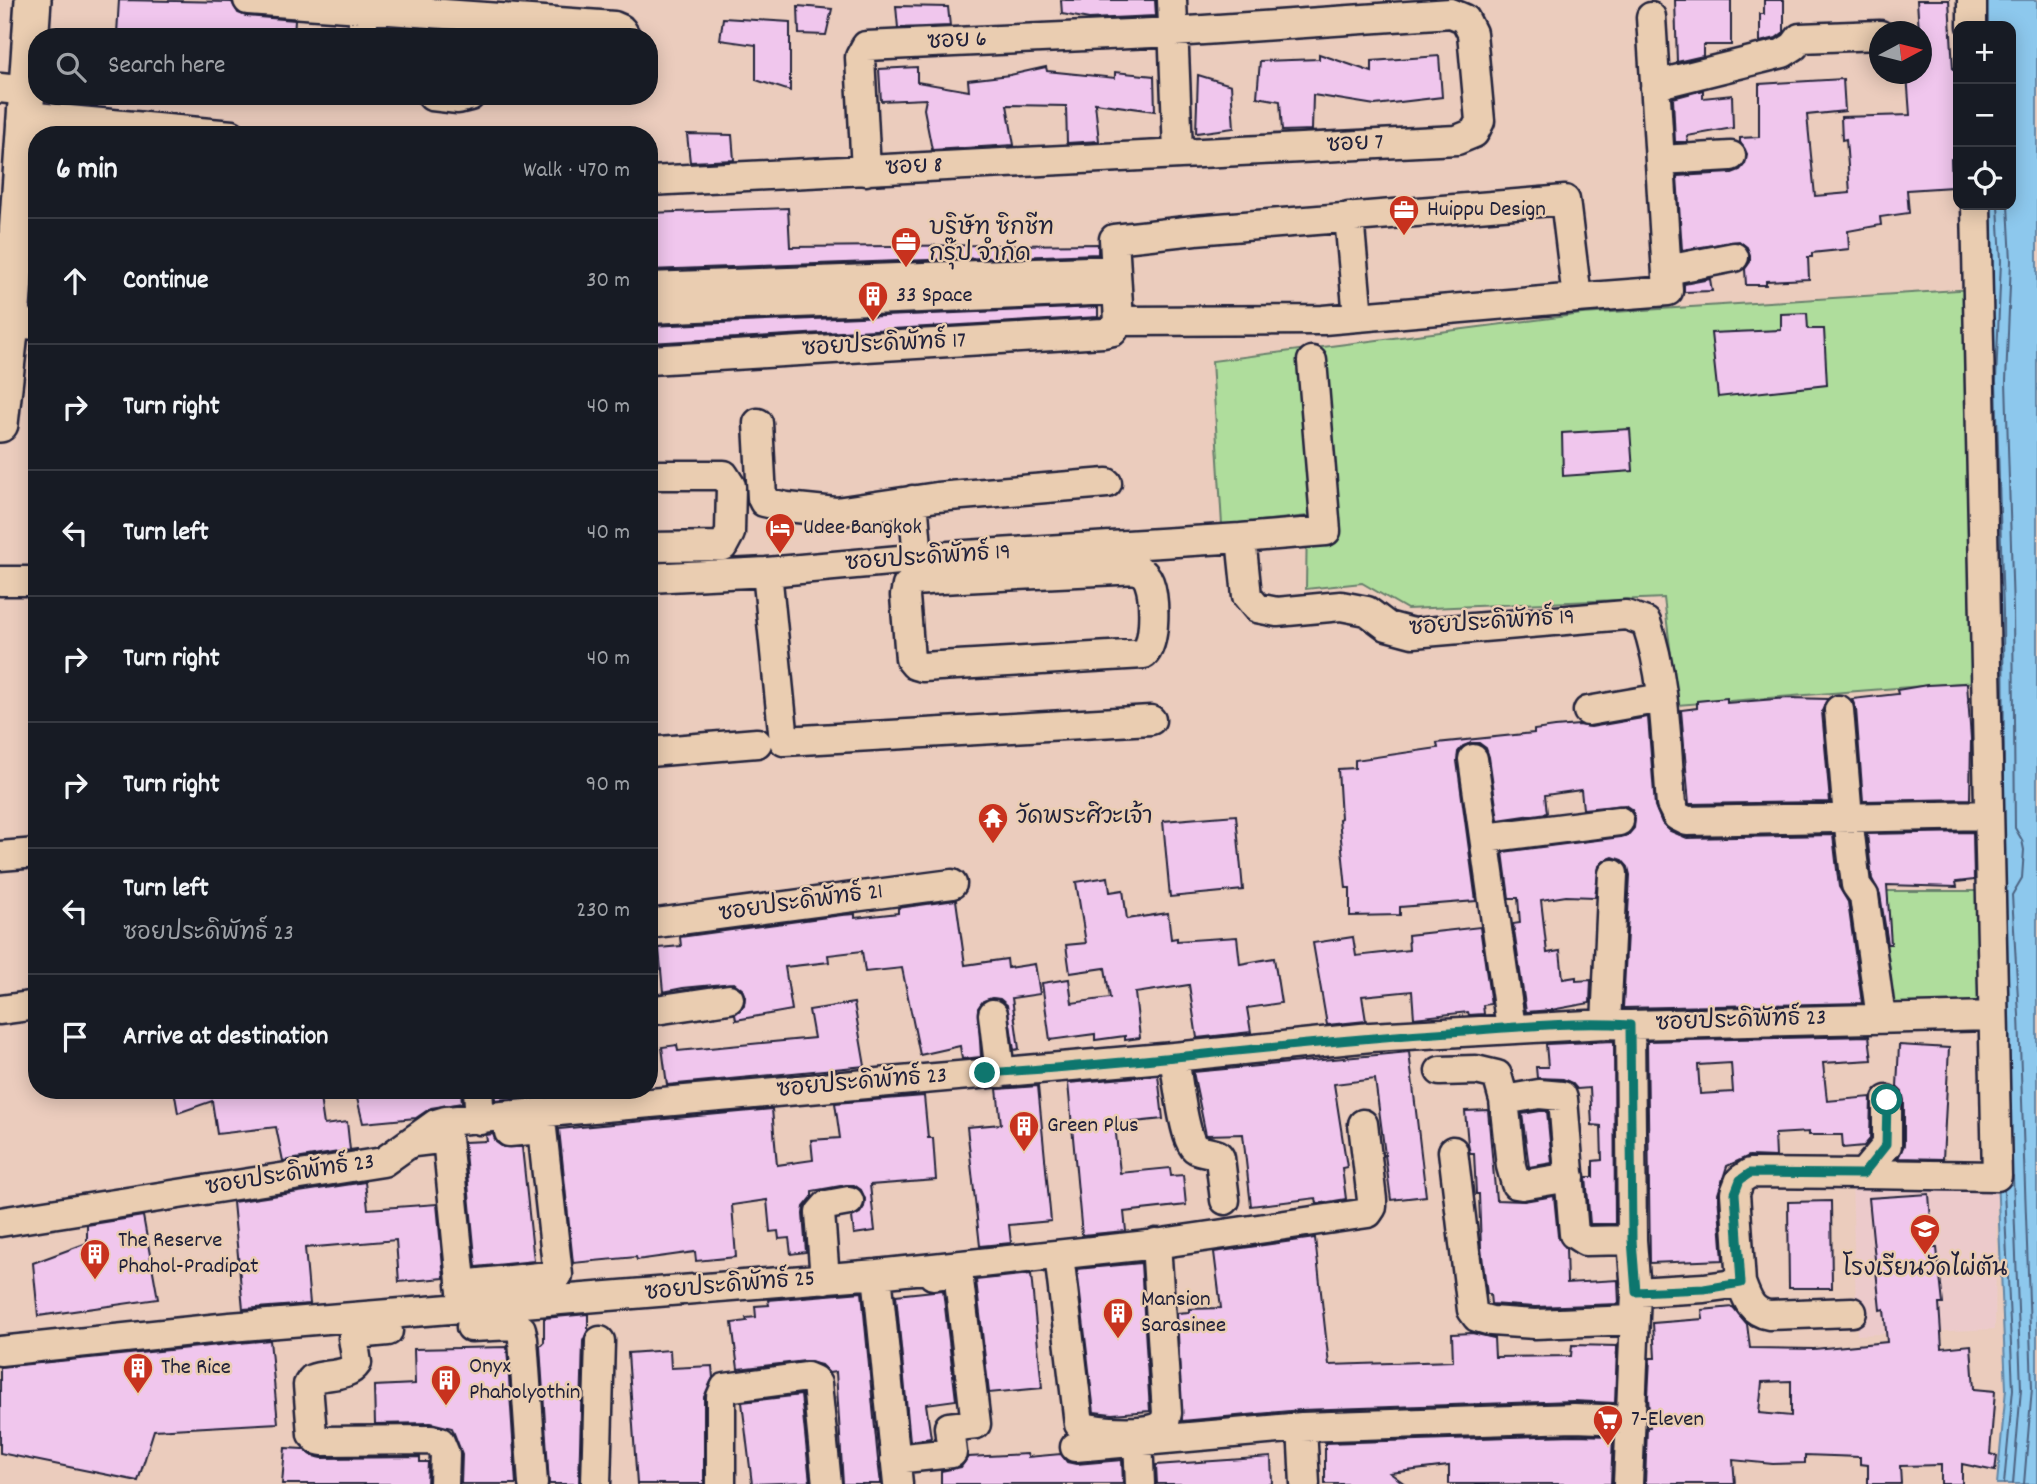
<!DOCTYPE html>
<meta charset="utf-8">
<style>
body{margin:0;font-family:Dekko,"Playpen Sans Thai",sans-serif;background:#242831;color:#f1f3f6}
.controls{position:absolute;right:21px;top:21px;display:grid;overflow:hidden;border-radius:14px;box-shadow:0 4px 18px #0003}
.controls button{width:63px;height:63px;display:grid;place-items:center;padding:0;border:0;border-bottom:2px solid #363941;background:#171b24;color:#f1f3f6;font:35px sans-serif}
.compass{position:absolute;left:1869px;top:21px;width:63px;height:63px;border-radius:50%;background:#171b24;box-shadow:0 4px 18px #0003;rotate:83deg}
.stop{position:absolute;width:21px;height:21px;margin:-16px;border:5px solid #0f766e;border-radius:50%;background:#fff}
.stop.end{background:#0f766e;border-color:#fff;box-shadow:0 2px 7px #0008}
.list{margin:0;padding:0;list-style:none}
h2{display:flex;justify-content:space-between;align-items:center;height:91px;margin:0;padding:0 28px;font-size:30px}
h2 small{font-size:23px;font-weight:400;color:#9ea1a6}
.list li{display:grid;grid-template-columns:46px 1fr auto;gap:21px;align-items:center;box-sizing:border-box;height:126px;padding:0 28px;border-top:2px solid #363941}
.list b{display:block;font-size:26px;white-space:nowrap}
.list p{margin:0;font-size:23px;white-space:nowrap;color:#9ea1a6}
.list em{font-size:23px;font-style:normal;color:#9ea1a6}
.icon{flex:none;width:38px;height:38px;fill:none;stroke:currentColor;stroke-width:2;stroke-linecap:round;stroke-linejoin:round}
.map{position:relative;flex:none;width:2037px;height:1484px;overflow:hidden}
.search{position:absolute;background:#171b24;box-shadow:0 4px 18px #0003;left:28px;top:28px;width:630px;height:77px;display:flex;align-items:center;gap:18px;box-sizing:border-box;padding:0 24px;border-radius:28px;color:#9ea1a6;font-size:26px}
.panel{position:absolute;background:#171b24;box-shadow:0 4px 18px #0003;left:28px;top:126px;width:630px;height:973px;border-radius:28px}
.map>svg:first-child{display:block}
.built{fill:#eccacb}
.green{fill:#afdd9c;stroke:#68806c;stroke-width:2}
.water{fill:#8dc8ed;stroke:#6286a6;stroke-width:2}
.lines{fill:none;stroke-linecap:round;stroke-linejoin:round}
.shore{stroke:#4d6482;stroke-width:2}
.building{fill:#f0c6ed;stroke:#22223b;stroke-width:2;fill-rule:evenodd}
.minor-casing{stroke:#22223b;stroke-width:33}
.major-casing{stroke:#22223b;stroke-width:40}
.minor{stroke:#eacdb1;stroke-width:28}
.major{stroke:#eacdb1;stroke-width:35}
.route{stroke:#0f766e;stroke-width:9}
.labels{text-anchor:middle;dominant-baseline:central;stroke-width:5;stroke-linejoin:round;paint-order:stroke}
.street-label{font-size:23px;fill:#22223b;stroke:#eacdb1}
.poi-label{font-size:23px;fill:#22223b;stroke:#eacdb1;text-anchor:start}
</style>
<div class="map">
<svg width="2037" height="1484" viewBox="0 0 2037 1484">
<rect width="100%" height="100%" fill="#ebccbd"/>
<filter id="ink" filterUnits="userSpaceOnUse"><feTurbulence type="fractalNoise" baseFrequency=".0143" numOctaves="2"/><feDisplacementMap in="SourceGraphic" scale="14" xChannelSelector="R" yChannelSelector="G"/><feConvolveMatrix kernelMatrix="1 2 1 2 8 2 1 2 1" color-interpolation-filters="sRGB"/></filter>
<g filter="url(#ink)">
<path class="built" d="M1997,1176l-2,153 -138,6 -5,-153z"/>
<path class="green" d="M1973,289l15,392 -311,24 -13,-107 -257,11 -45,-26 -56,6 1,-73 -85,9 -10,-164 370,-47z
M1866,891h110l3,115 -98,3z"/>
<path class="water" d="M1973,0h64v1484h-40l9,-95 -9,-213 -15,-971h29v-179h-37z"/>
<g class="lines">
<path class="shore" d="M1998,205l3,56 -5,120 7,230 1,169
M2008,205l3,56 -5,120 7,230 2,217 7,12 2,10 -2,28 -10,17 7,120 13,373 -8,96
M2013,1176l8,213 -8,95
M2004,1484l9,-95 -9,-199"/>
</g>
<path class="building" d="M119,0l113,2 6,11 8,3 49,4 -1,17h-146l-31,-3z
M1061,0h94l1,16 -67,3 -27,-5z
M1675,0h56v45h-28v11l-26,6z
M1764,0h20v32l-8,6 -16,4v-28h4z
M1917,0h32l4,69h5v89l-7,1 1,28 -45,3 2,23 -29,4 1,8 -33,6 1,18 -37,4v4h-4l1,22 -43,2v4h-20l-1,-16 5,-7v-7l-3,-8 -8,-6 -57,9 -5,-74 55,-3 8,-3 5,-6 2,-10 -7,-12v-4l19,-1v-53l84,-5 2,32 -38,4 8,81 35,-3 -4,-54 -4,1 -1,-23 69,-2 -3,-41h15v-42h-3z
M798,6l34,3 -6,26 -27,-1z
M896,6l52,1 2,19 -52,2z
M723,18l67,4v69l-34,-11v-35l-36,-5z
M437,30l73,5v2h-73z
M1319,54l53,18v-11l67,-5 3,41 -67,8 -62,-10 -1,35 -30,1 -2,-30 -23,-4 3,-36 59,-2z
M917,67v15l52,9 -1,-11 42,-5 36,-8 1,4 68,7v-6l39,4 1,35 -60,-8 4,38 -32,2 -1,-37 -59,-1 7,40 -82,5 -8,-41 2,-10 -45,2 -2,-32z
M1198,75l33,10 3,43 -38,5z
M1703,90v8l29,-3 1,33 -46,8 1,6h-13l-2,-44z
M687,134l45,1 2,25 -44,2z
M788,208l2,39 308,-3v10l-449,16v-57z
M1710,279l2,12 -28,1v-8z
M1098,307v10l-449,26v-17z
M1807,313l1,16h16l3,56 -109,12 -7,-64 70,-3v-16z
M1630,429l3,42 -70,5 -1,-43z
M1967,683l4,56 -1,60 -107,2 -7,-92 -4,-10 46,-5 -1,-4 30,-5z
M1727,698v5l62,-5 39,1 -6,12 8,91 -141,2 -8,-94 16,-2v-7z
M1648,717l7,89 7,17 8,8 17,7 146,-3 6,52 9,15 14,101 -239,5 7,-133 -2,-8 -6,-7 -9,-3 -8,3 -6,6 -4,31 -29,-1 -25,4 6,53 13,-2 3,28 13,-2v4l15,-1 -1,23 -39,7 -25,2 -13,-88 7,-1 -2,-25h-9l-6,-46 118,-15 7,-2 6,-7 1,-10 -3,-8 -7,-5 -42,4 -2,-19 -36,5 2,18 -49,7 -9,-63 -3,-9 -7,-5h-8l-8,3 -5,6 -1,9 19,140 -76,6v8l-50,1v-28h-4l-7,-69 2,-1 -3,-49 17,-1v-8l83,-12 -1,-5 97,-10v-3l21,-3 24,-2 12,2z
M1236,815l7,75 -73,7 -7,-76z
M1973,832l1,48 -18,2 1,5 -70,-2 4,59h-3l-8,-50 -8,-15 -5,-45z
M1108,877l2,15 13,-2 4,29 41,-6 3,26 6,-1v3l60,-4 3,27 34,-6 7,45 -34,5 4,24 -54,6 -8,-53 -54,8 5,45 -15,2v-4l-30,4v-6l-45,6 -8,-57 27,-4 3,24 38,-5 -5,-30 -35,5 -4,-28 20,-2 -10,-61z
M956,900l9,65 42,-6 1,9 27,-4 5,30 -28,4 7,51 -5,1 -7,-45 -7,-6 -8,-1 -9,3 -5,7 3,49 -19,2 -2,-13 -40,9 -18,-87 -37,4 -3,-21 -34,4 1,7 -44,5 7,43 -56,10 -1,-6 9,-8 1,-9 -3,-8 -8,-6 -51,5 -20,4 -4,-44 22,-2 -1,-9 162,-22 13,-1v4l43,-5v-5z
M1480,927l11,77 -8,1 1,9 -15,1 -1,-3 -54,6 -2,-27 -50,5 4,25 -39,4 -14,-82 40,-6 3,19 53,-6 -1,-15z
M854,1003l11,63 -198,19 -5,-38 15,-2 1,6 136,-13 -5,-28z
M1869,1036l3,24 -49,3 4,38 44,-4 -1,42 -6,7 -21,2 -1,-13h-33v-3l-34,2 1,23 -27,-1 -22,10 -9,28 5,66 -73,3 -3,-222zM1731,1063l2,29 -33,2 -2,-29z
M1614,1041l1,183h-25l-4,-47h7v-16l9,-1 -1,-34 -9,-1 -2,-37 -13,1 -5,-6 -9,-4 -26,-1 -1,-11h12l-2,-23z
M1899,1045l50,3 -6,111 -45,-1 6,-13v-45l-2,-8 -5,-5z
M1409,1052l17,144 -35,4 -16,-121 -41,5 13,83 -5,1 4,31 -29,5 -1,-6 -65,8 -8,-72 -37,1 -13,-63z
M1158,1075l5,44 -48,5 5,49 50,-5 1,8 12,-1 3,30 -62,7 2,19 -44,4 -14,-152z
M1038,1086l13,135 -42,4 2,18 -31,3 -13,-119 34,-3 -4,-35z
M174,1090h126v3l19,-2 5,34 23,-3 3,28 7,-1 -74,12 -7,-34 -59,7 -5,-33 -34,12z
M355,1090h106l1,13 -31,5 -15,10 -53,5z
M495,1090h30l1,7 -31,3z
M924,1096l4,42h5l3,42 -66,5 5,46 -21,3 -2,-17 8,-4 4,-6 1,-8 -4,-9 -7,-5h-8l-34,6v6l-8,10 -1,7 3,38 -15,2 -2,-16 -10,1 -1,-8 -8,1 -3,-32 -35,5 4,52 -40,4 -1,-9 -58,8 -1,-3 -63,6 -14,-134 213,-20 5,56 36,-5 -2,-20 29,-2 -5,-35z
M1488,1110l8,90 28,1 30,-5 4,40 8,12 1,35 51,-3 1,24 -84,3 -44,-3 -1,-10h-3l-6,-46 -2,-54h-3l-2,-41h-4l-2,-9 -3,-33z
M1540,1111h7l5,52 -23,4 -7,-53z
M493,1134l3,8 7,5h19l12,114 -58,6 -12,-125 23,-1 -1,-6z
M365,1182l3,27 69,-5 7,74 -45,4 -3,-42 -91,8 5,56 -67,5 -10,-107z
M1929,1194l4,54h4l6,56h-4l3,44 29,-3 3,44 21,2 -5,63 7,2 -2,15 -33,-7v20h-21v-19l-41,1 1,18h-33v-19l-8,-1v-7l-55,-2v8l-32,1 -40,-4 2,24h-90l2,-57h3l-2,-30 2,-39h5l-2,-35 50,-4 -1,-9 31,-3 14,17 3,24 64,1 73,-7 -3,-33 -4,1 -11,-112zM1791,1381v35l-32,-3 3,-31z
M1831,1201l1,87h-43l-1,-86z
M143,1216l15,83 -120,17 -5,-53 54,-20v-18z
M1315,1238l14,127 124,-4 -1,-27 20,-1 22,5 1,19 76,-1 1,-11 45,1 -2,57 -42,-2 -272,9 -119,11 -5,-108 12,-1v-3l32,-1 -7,-56z
M1141,1263l9,148 -38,3 -18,-2 -17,-143z
M1031,1274l11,114 -53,5 -13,-113z
M943,1290l13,110 -30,4 5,34 -21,3 -14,-146z
M862,1292l16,168 3,24h-38l-7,-112 -7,1 -8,-8 -16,-4 -67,8 -6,-46 15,-2 -1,-3 10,-1 -1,-11 14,-1 -1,-5z
M588,1314v16l-5,11 -4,143h-30l-9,-138 4,-4v-24z
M270,1340l8,83 -124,7 -16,51 -138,-28v-86z
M507,1347l9,137h-55l1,-30 -10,-26 -21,-5 -56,1 -1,-38 41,-2 -1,-35z
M670,1350l1,18 41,-2 1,12 -9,19v87h-67l-9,-131z
M801,1395l9,87 -58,2 -10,-82z
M1574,1435l39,1 -2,48h-162v-18l-59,7 15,11h-80v-41z
M285,1448l18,1 10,7 9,2 98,-1v5h8l-1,22h-145z
M1027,1454l1,3 33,-3 6,8 9,2 46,-4 1,24h-182v-13l20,-4 7,-10z
M1271,1457l1,27h-115l-1,-19z"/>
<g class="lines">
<g class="minor-casing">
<path id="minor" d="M248,0l366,26 7,3 5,8
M1172,0l6,152
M1972,0v26
M362,37l2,-29
M0,88l27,3
M1655,88l12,-6 116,-29 11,-7 6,-8 80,-3
M432,96l26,3 12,-3
M25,116l207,19
M1660,160l71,-4
M649,181c269,-13 538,-29 808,-41l17,-7 6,-12 -8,-88 -7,-14 -14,-6 -277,19 -308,14 -6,11 6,114
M1349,217l9,100
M1667,270l67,-13
M649,287l466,-17
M1577,298l91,-7 -17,-274
M649,309l467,-19
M11,323l26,2
M649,360l454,-27 10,-2 6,-10 -5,-82 81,-9 370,-30 12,98 -254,22 -204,1
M758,423l4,75 2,4 23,5 49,5 101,-15 170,-14
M649,475h75l7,11 -1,47 -7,13 -74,1
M913,500l5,58
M1241,538l85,-7 -14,-170
M933,557l8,22 197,-10c5,4 9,7 11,13 6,16 7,61 -5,72l-222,13 -7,-2 -5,-6 -5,-63 2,-10 8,-5 26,-2
M767,572l17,169 367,-21
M649,578l118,-6 166,-15 308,-19 6,58 10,12 20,4 64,-6 26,5 20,15 26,7 213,-18 20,7c20,57 20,122 25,182l6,12 10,5 302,-6
M0,581h37
M1839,710l9,108 8,67 8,11 17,122
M1588,711l74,-13
M649,752l108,-9
M1473,759l38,269
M1485,838l134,-17
M0,856l37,-3
M649,924l303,-40
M0,1010l37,-5
M649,1011l80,-12
M993,1014l7,59
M1606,1024l7,-150
M1174,1057c3,16 10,86 22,92 6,3 15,3 22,6l2,3 5,42
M1440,1071l36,-1 21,5 7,25
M478,1090l2,30
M414,1142l33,-4 16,164
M1453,1151l19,159 5,7 14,4 44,3 98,-4
M1863,1174l134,2 -21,-971
M1570,1177l-48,8 -6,-1 -5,-18 -7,-66 35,-6 23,2 1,3 11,135 11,7 47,-1
M0,1222l383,-60 53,-38 10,-3 728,-64 197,-20 235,-13 24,1 362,-9
M1059,1255l20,169c12,9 63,9 77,4 1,0 8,-5 9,-6l2,-9 -11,-170
M877,1274l21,210
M825,1279l-5,-66 7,-8 22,-4
M1741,1283c6,16 10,29 28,32l83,-3
M461,1285l97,-10 -16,-146 -33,3
M1636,1292l68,-4 37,-5 -6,-90 5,-13 10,-7 113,1 24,-29v-45
M471,1327l43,-2 7,4 2,10 10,145
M388,1331l-32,3 -3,4 4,25c-10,15 -30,10 -45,16l-4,6 4,49 6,6 4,1 109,-1 9,2 5,12 -1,30
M0,1351l230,-24 647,-53 271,-29 220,-32 4,-6v-7l-9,-76
M1302,1427l3,57
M1138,1441l2,43
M1075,1447l227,-20 272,-9 55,2
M895,1459l57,-6 -3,-26 27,-3 -18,-152 -25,3
M596,1484l4,-143
M721,1484v-87l4,-9 82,-11 7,3 3,4 10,100
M1628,1484l8,-192 -4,-52 -2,-215"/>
</g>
<g class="major-casing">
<path id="major" d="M0,424l11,-101 22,-323"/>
</g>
<use href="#minor" class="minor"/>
<use href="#major" class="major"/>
</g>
</g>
<g class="lines" filter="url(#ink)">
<path class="route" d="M985,1073c156,-9 310,-31 465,-41 59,-4 120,-11 180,-7l2,215 4,52 68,-3 37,-6 -6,-90 5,-13 10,-7 113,1 23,-29 1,-45"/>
</g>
<defs>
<g id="office-pin" transform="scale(1.575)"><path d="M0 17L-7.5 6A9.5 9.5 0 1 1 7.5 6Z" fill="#c8321e" stroke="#eacdb1"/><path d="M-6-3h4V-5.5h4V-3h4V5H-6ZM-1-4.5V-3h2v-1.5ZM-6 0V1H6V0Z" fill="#fff"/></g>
<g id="building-pin" transform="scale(1.575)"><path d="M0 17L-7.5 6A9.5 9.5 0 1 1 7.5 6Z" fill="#c8321e" stroke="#eacdb1"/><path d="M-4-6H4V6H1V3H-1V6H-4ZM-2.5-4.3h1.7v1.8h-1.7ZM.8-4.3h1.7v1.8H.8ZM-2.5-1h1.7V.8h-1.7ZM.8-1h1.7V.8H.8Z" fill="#fff"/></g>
<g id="hotel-pin" transform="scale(1.575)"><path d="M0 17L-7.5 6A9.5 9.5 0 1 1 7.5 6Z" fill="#c8321e" stroke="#eacdb1"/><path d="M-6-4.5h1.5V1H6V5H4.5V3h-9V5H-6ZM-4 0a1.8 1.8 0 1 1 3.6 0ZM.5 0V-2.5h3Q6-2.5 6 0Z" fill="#fff"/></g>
<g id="temple-pin" transform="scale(1.575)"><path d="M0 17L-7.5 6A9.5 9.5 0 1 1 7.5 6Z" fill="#c8321e" stroke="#eacdb1"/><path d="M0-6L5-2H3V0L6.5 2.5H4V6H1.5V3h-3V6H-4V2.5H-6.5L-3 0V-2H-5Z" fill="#fff"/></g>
<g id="school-pin" transform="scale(1.575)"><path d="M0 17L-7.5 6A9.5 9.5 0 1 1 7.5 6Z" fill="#c8321e" stroke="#eacdb1"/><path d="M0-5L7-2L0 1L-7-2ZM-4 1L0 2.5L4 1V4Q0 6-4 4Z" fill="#fff"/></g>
<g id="supermarket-pin" transform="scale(1.575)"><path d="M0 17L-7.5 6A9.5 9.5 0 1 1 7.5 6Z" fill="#c8321e" stroke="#eacdb1"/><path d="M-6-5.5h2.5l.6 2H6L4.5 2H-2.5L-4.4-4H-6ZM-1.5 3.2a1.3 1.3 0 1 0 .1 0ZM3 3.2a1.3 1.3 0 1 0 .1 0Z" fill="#fff"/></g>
</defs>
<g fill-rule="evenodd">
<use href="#office-pin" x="1404" y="210"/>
<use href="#office-pin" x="906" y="242"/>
<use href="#building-pin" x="873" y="296"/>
<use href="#hotel-pin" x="780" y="528"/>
<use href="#temple-pin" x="993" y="818"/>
<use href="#building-pin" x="1024" y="1126"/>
<use href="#school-pin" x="1925" y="1229"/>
<use href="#building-pin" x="95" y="1254"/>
<use href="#building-pin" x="1118" y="1313"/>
<use href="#building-pin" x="138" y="1368"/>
<use href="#building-pin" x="446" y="1380"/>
<use href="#supermarket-pin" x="1608" y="1420"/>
</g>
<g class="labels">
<g class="street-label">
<text transform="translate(957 42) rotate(-3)">ซอย 6</text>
<text transform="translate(1355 145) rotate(-3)">ซอย 7</text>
<text transform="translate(914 168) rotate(-3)">ซอย 8</text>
<text transform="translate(884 346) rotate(-3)">ซอยประดิพัทธ์ 17</text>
<text transform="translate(928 559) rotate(-4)">ซอยประดิพัทธ์ 19</text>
<text transform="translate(1492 624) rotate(-4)">ซอยประดิพัทธ์ 19</text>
<text transform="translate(801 904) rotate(-8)">ซอยประดิพัทธ์ 21</text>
<text transform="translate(1741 1022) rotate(-2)">ซอยประดิพัทธ์ 23</text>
<text transform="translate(862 1084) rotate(-5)">ซอยประดิพัทธ์ 23</text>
<text transform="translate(290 1176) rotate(-9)">ซอยประดิพัทธ์ 23</text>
<text transform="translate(730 1287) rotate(-5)">ซอยประดิพัทธ์ 25</text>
</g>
<g class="poi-label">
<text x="1427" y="210">Huippu Design</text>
<text x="929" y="229">บริษัท ซิกชีท<tspan x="929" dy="26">กรุ๊ป จำกัด</tspan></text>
<text x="896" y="296">33 Space</text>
<text x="803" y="528">Udee Bangkok</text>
<text x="1016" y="818">วัดพระศิวะเจ้า</text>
<text x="1047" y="1126">Green Plus</text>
<text x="118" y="1241">The Reserve<tspan x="118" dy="26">Phahol-Pradipat</tspan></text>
<text x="1925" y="1270" text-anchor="middle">โรงเรียนวัดไผ่ตัน</text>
<text x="1141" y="1300">Mansion<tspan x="1141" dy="26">Sarasinee</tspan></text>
<text x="469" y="1367">Onyx<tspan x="469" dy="26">Phaholyothin</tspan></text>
<text x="161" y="1368">The Rice</text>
<text x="1631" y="1420">7-Eleven</text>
</g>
</g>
</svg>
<div class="controls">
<button>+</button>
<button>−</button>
<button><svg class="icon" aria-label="locate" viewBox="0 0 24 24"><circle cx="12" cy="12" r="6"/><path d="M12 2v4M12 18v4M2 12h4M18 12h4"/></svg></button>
</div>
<svg class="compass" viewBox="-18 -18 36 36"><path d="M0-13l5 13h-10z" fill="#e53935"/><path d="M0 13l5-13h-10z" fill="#9ea1a6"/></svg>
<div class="stop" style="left:1887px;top:1100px"></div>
<div class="stop end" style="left:985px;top:1073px"></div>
<div class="search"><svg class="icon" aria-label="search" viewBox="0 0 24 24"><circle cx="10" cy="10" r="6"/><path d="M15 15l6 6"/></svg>Search here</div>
<section class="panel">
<h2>6 min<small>Walk · 470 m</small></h2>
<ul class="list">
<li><svg class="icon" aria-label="ahead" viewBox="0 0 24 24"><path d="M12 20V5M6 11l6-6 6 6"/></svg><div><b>Continue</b></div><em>30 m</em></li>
<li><svg class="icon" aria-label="right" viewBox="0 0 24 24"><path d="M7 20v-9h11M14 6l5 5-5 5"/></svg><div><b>Turn right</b></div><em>40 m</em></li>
<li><svg class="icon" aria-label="left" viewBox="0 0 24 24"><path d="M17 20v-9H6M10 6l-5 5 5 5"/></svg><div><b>Turn left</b></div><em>40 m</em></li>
<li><svg class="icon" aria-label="right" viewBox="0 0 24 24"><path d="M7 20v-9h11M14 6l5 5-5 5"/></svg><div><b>Turn right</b></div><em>40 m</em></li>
<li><svg class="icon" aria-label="right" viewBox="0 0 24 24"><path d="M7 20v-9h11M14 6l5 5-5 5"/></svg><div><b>Turn right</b></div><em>90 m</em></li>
<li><svg class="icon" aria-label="left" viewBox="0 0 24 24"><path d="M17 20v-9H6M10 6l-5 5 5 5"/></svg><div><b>Turn left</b><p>ซอยประดิพัทธ์ 23</p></div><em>230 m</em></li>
<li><svg class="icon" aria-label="arrive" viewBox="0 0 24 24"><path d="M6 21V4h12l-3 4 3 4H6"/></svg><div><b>Arrive at destination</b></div></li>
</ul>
</section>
</div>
